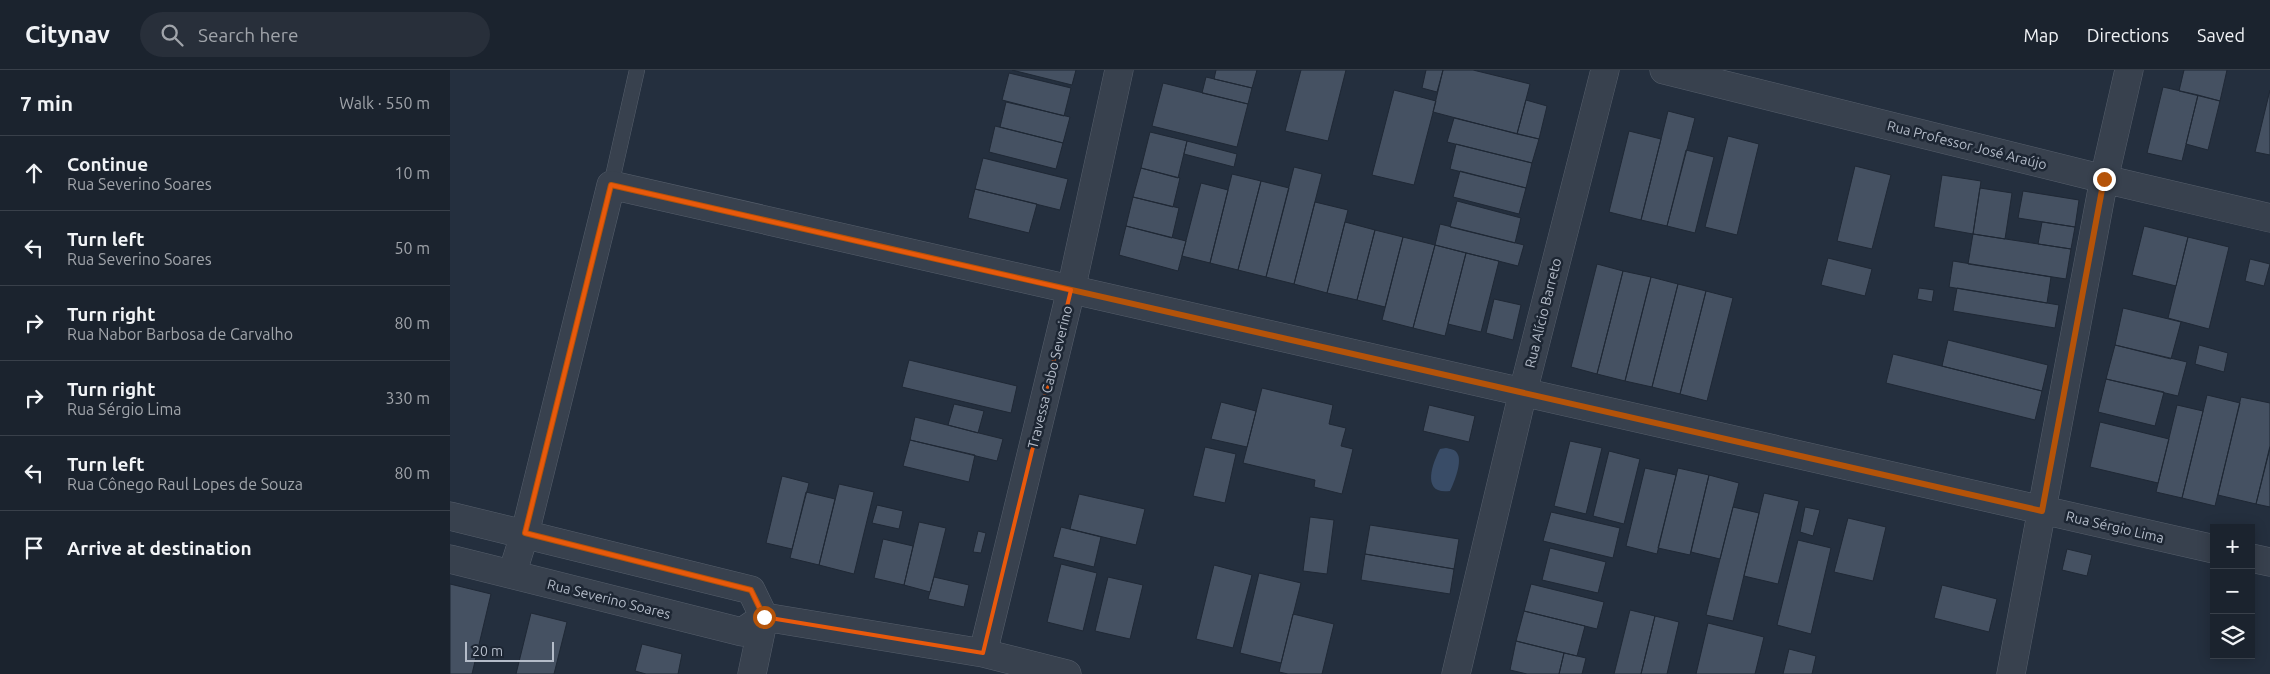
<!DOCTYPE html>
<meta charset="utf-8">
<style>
body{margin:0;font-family:Ubuntu,sans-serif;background:#282f3a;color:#f1f3f6}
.controls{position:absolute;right:15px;bottom:15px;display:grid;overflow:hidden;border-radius:0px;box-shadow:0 2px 12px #0003}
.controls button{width:45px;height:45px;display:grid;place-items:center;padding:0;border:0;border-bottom:1px solid #39404a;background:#1b232e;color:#f1f3f6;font:25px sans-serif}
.scale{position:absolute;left:15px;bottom:12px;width:89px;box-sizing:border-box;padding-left:5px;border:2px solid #b4bcc9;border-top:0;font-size:14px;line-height:18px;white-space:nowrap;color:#b4bcc9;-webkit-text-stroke:4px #1d2633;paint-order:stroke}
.stop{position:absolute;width:15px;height:15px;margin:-11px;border:4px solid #b45309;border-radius:50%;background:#fff}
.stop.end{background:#b45309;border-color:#fff;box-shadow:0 1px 5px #0008}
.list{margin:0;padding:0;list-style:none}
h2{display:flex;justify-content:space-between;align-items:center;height:65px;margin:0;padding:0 20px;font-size:21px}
h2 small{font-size:16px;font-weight:400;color:#a0a4aa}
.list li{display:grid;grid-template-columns:32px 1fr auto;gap:15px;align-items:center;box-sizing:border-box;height:75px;padding:0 20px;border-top:1px solid #39404a}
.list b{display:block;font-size:19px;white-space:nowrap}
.list p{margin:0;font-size:16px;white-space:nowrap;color:#a0a4aa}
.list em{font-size:16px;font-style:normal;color:#a0a4aa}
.icon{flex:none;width:28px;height:28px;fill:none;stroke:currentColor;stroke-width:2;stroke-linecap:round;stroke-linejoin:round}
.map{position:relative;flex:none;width:1820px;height:604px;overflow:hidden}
header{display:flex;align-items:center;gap:30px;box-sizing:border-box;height:70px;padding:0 25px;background:#1b232e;border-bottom:1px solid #39404a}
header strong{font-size:24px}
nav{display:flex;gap:28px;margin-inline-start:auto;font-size:18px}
.search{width:350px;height:45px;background:#282f3a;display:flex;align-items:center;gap:12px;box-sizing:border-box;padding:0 18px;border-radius:28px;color:#a0a4aa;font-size:19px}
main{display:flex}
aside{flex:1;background:#1b232e}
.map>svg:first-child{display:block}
.water{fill:#394c67}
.building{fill:#455162;stroke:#1f2835}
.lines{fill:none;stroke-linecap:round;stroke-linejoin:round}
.lane-casing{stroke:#565f6c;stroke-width:16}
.street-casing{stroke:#565f6c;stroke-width:29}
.lane{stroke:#38414e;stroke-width:15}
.street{stroke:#38414e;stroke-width:28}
.route{stroke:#b45309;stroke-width:6}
.marked{fill:none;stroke:#e8590c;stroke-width:4;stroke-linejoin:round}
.labels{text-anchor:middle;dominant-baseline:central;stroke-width:5;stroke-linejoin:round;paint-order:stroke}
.street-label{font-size:14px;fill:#b4bcc9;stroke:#1d2633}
</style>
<header>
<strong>Citynav</strong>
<div class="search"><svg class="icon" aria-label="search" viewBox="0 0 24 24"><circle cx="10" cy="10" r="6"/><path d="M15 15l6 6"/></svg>Search here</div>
<nav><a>Map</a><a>Directions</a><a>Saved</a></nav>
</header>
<main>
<aside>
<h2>7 min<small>Walk · 550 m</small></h2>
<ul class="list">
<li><svg class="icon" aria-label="ahead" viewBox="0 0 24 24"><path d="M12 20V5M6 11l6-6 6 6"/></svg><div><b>Continue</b><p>Rua Severino Soares</p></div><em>10 m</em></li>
<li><svg class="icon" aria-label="left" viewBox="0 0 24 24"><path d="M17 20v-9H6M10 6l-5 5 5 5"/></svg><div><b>Turn left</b><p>Rua Severino Soares</p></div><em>50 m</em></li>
<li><svg class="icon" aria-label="right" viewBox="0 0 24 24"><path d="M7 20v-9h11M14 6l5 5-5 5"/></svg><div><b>Turn right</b><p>Rua Nabor Barbosa de Carvalho</p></div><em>80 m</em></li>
<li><svg class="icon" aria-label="right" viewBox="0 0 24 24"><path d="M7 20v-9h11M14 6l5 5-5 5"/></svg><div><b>Turn right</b><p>Rua Sérgio Lima</p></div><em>330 m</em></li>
<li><svg class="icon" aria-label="left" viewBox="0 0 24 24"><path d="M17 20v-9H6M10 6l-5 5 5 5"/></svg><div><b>Turn left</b><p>Rua Cônego Raul Lopes de Souza</p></div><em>80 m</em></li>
<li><svg class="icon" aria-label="arrive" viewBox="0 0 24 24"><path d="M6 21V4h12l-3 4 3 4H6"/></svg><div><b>Arrive at destination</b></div></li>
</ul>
</aside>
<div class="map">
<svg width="1820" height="604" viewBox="0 0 1820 604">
<rect width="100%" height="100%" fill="#242f3e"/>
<path class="water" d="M996,378c4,1 9,1 11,5 6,8 -3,30 -7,38 -29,4 -18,-27 -10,-42z"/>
<path class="building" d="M562,0h64l-4,15z
M766,0h41l-5,18 -38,-9z
M851,0h45l-18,71 -43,-10z
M976,0h17l-6,22 -15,-4z
M993,0h30l57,14 -13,50 -84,-22z
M1734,0h43l-7,31 -41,-10z
M559,3l62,15 -7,28 -62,-16z
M756,7l46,11 -4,16 -46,-11z
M713,13l85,21 -11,43 -85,-21z
M1713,17l35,8 -16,66 -35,-8z
M944,20l42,11 -22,84 -42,-10z
M1820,20v65l-15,-3z
M1748,25l22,6 -12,49 -22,-6z
M1076,30l21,6 -8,33 -22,-5z
M556,32l64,15 -7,26 -63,-16z
M1218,41l27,7 -28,108 -26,-6z
M1004,48l85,21 -7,24 -85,-21z
M545,56l68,17 -7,26 -67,-17z
M1179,61l32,8 -20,81 -32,-8z
M700,62l37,9 -9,37 -37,-10z
M1278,66l31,8 -22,91 -32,-8z
M737,71l50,13 -3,13 -50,-13z
M1006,74l76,19 -6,25 -76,-19z
M1236,80l28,7 -19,76 -28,-7z
M533,88l85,21 -8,31 -85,-21z
M1405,96l36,9 -19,74 -35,-8z
M844,97l28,7 -28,110 -28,-7z
M691,98l39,10 -7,29 -40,-10z
M1010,101l66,17 -7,26 -66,-17z
M782,104l29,7 -23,89 -28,-7z
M1492,105l39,6 -8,53 -39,-7z
M811,111l28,7 -23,89 -28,-7z
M751,113l27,7 -18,73 -28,-7z
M1530,118l32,5 -7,46 -32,-5z
M525,119l62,15 -8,29 -61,-15z
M1573,121l56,9 -4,27 -57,-9z
M683,127l46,11 -7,30 -46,-12z
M1007,131l64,17 -6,25 -65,-16z
M865,132l33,8 -21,83 -33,-9z
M895,152l30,8 -18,70 -30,-7z
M1592,152l33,5 -4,22 -33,-5z
M990,154l84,21 -6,21 -83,-21z
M676,156l60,15 -8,30 -59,-16z
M1694,156l44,11 -12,49 -44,-11z
M925,160l28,7 -18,70 -28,-7z
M1523,164l98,15 -5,30 -98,-15z
M953,167l32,8 -22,83 -31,-8z
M1738,167l41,10 -20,82 -41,-11z
M985,175l31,8 -21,83 -32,-8z
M1016,183l33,8 -18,71 -33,-8z
M1378,188l44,11 -7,27 -44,-11z
M1800,189l20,5 -6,22 -19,-5z
M1503,191l98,16 -4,26 -98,-16z
M1147,194l26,7 -26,103 -26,-7z
M1173,201l28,6 -26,104 -28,-7z
M1201,207l27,7 -26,103 -27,-6z
M1228,214l28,7 -26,103 -28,-7z
M1469,218l15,2 -2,12 -15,-3z
M1507,218l102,17 -4,23 -102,-17z
M1256,221l27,7 -26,103 -27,-7z
M1044,229l27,6 -8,35 -27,-7z
M1673,238l58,14 -10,37 -56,-14z
M1498,270l100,25 -6,26 -100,-25z
M1665,275l72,17 -9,34 -72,-17z
M1749,275l29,8 -4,19 -29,-8z
M1443,284l149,37 -7,29 -149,-37z
M459,290l108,26 -6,27 -109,-26z
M1656,309l58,13 -9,34 -57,-14z
M812,318l71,17 -4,19 17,4 -5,18 12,3 -11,45 -28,-7 1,-7 -72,-17z
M1757,325l33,8 -25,103 -33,-8z
M1791,327l29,6v43l-14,58 -38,-9z
M771,332l35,9 -9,36 -36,-8z
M504,334l30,7 -6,22 -30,-8z
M979,335l46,11 -6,26 -46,-11z
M1727,335l26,6 -21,87 -26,-6z
M465,347l88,22 -6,22 -87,-21z
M1650,352l69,17 -11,44 -68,-16z
M460,370l65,15 -6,27 -66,-16z
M1120,371l32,7 -16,66 -32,-8z
M755,377l31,7 -11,49 -32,-7z
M1820,378v59l-14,-3z
M1159,381l31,8 -16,65 -31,-8z
M1195,398l31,7 -19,79 -31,-8z
M1228,398l31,7 -19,80 -32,-7z
M1259,405l30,8 -19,76 -29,-7z
M332,406l27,7 -17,66 -26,-6z
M389,414l35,8 -20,82 -35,-9z
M356,422l29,7 -16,66 -29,-7z
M1314,423l35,8 -21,83 -34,-8z
M629,424l66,15 -9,36 -66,-16z
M427,435l26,6 -4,18 -27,-6z
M1283,437l26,6 -26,108 -27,-6z
M1355,437l15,3 -7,26 -13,-4z
M1101,442l69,16 -7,30 -70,-17z
M860,447l24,3 -7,54 -24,-3z
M1398,448l38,9 -13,54 -39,-9z
M469,452l27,6 -16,64 -26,-7z
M920,455l89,14 -5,30 -89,-15z
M611,457l40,10 -7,30 -41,-10z
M528,461l8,2 -5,20 -8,-1z
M433,469l30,7 -9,39 -30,-7z
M1348,470l33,8 -20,86 -34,-9z
M1100,478l56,14 -8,31 -56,-13z
M1617,479l25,6 -5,21 -25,-6z
M915,484l89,15 -4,25 -89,-14z
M611,494l36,9 -14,58 -36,-9z
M764,495l38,10 -19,73 -37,-9z
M809,503l42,10 -20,80 -41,-10z
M484,507l35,8 -5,22 -36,-8z
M658,507l35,8 -13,54 -35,-8z
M0,514l41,10 -19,80h-22z
M1081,514l73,18 -7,27 -73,-18z
M1492,515l55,14 -8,33 -55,-14z
M1180,540l25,6 -14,58h-27z
M1074,541l61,15 -8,30 -61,-15z
M81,543l36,9 -13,52h-38z
M843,544l41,10 -12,50h-34l-9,-2z
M1205,546l24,6 -12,52h-26z
M1258,553l56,14 -9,37h-59z
M1066,571l48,12 -5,21h-32l-17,-4z
M192,574l40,10 -4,20h-32l-11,-3z
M1339,579l27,7 -4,18h-29z
M1114,583l22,5 -4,16h-23z"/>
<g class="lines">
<g class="lane-casing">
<path id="lane" d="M161,115l26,-115"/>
</g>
<g class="street-casing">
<path id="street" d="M1214,0l440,109 166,39
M0,446l301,74 13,27
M1801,488l19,4
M0,489l292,73 22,-15 219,36 84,21
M62,504l13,-41 86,-348 1603,364
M533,583l88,-363 48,-220
M302,604l12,-57
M1006,604l67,-282 82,-322
M1561,604l93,-495 25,-109"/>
</g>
<use href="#lane" class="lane"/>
<use href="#street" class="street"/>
</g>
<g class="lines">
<path class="route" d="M314,547l-13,-27 -226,-57 86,-348 1431,326 62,-332"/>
</g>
<path class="marked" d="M161,115l460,105 -88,363 -219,-36 -13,-27 -226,-57z"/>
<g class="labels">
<g class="street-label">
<text transform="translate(1517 75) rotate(14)">Rua Professor José Araújo</text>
<text transform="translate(1093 243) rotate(-76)">Rua Alício Barreto</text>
<text transform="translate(600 307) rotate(-76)">Travessa Cabo Severino</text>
<text transform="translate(1665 457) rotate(13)">Rua Sérgio Lima</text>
<text transform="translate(159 529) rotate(14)">Rua Severino Soares</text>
</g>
</g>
</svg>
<div class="controls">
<button>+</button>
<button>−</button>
<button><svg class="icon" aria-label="layers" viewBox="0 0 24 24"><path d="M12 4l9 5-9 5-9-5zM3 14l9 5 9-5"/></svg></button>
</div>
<div class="scale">20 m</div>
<div class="stop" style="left:314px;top:547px"></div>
<div class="stop end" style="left:1654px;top:109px"></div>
</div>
</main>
